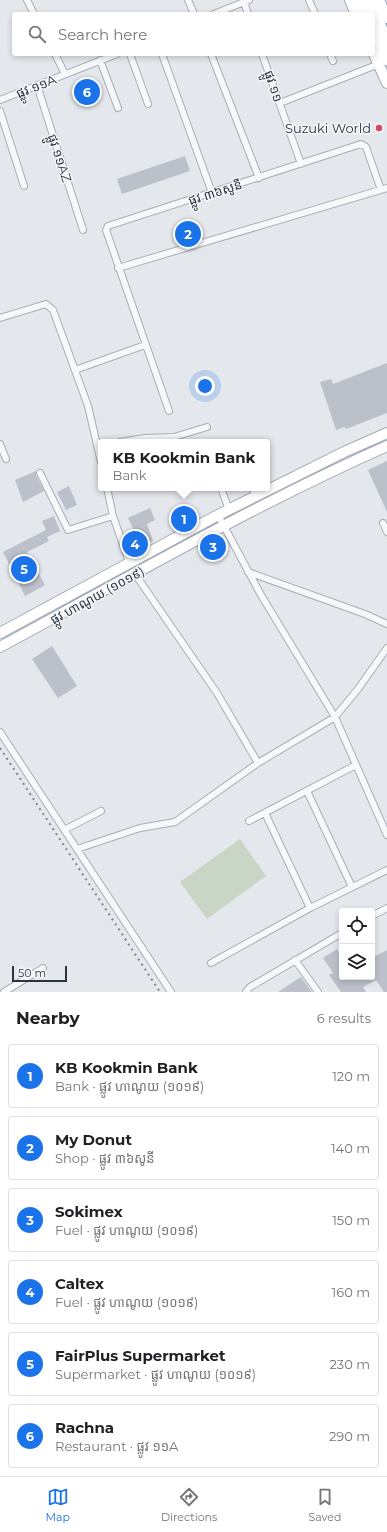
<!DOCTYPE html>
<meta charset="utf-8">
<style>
body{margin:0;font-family:Montserrat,"Noto Sans Khmer",sans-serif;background:#f6f6f6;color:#202124}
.controls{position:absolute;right:12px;bottom:12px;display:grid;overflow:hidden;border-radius:4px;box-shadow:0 2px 6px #0003}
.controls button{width:36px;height:36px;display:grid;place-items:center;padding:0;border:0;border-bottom:1px solid #e0e0e0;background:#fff;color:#202124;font:20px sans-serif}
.scale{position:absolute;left:12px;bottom:10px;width:55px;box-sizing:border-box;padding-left:4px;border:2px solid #2b3445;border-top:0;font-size:11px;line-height:14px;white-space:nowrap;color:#2b3445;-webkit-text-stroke:3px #f4f6f9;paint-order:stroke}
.you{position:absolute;left:205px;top:386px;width:14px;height:14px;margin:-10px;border:3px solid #fff;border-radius:50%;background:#1a73e8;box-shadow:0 0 0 6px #1a73e833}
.badge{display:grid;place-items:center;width:26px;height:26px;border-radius:50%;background:#1a73e8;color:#fff;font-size:13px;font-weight:700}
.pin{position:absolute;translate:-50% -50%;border:2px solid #fff;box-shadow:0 1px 4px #0006}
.popup{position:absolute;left:98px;top:439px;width:172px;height:52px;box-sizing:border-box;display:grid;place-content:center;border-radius:4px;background:#fff;filter:drop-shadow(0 1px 3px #0005);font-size:13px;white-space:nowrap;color:#757577}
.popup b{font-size:15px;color:#202124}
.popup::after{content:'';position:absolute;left:50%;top:100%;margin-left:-8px;border:8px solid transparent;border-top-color:#fff}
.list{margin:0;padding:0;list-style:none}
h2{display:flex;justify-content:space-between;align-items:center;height:52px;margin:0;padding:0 16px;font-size:17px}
h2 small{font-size:13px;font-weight:400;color:#757577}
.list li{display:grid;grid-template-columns:26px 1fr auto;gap:12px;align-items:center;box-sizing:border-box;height:64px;margin:0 8px 8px;padding:0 8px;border:1px solid #e0e0e0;border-radius:4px}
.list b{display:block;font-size:15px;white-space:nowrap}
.list p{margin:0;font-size:13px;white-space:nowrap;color:#757577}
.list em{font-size:13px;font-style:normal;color:#757577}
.icon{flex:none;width:22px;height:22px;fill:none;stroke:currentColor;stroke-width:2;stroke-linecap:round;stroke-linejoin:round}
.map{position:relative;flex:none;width:387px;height:992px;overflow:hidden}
.search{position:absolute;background:#fff;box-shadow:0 2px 6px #0003;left:12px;right:12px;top:12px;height:44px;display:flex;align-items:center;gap:10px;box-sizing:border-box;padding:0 14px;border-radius:4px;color:#757577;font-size:15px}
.sheet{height:484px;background:#fff}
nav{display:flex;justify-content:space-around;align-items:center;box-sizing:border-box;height:56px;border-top:1px solid #e0e0e0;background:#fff;font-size:11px;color:#757577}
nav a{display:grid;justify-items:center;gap:2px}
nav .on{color:#1a73e8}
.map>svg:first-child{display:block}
.green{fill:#c9d6c5}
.building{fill:#bbc0ca}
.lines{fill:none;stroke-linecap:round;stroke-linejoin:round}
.street-casing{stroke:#a9aeb7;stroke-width:8}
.primary-casing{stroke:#a3abb8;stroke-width:12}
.highway-casing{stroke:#8b94a3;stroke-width:13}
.street{stroke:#f7f8fa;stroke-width:6}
.primary{stroke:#fff;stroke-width:10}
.highway{stroke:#fff;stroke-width:11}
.rail{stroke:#7d8696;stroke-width:2;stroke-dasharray:2 4;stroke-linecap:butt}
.poi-dot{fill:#d1495b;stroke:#f4f6f9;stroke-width:1.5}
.labels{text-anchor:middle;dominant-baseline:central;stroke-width:3;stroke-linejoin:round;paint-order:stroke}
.street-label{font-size:13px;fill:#2b3445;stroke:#f4f6f9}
.poi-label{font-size:13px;fill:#2b3445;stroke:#f4f6f9;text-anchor:end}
</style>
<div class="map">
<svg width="387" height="992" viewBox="0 0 387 992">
<rect width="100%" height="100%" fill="#e4e7ec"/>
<path class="green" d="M240,839l26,37 -59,43 -27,-37z"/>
<path class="building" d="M185,156l5,15 -68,23 -5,-15z
M387,363v50l-41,16 -1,-2 -9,3 -16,-48 11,-3 2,5z
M387,461v51l-19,-42z
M36,471v4l8,16 -21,11 -8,-22z
M69,486l8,19 -11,5 -9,-18z
M150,508l5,12 -8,4 6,17 -15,5 -6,-16h2l-6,-12z
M54,516l6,15 -13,6 2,4 -22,11 18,33 -20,11 -22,-44 43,-22 -4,-9z
M52,646l25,40 -19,12 -26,-39z
M337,949l5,8v20h30v-19l15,-8v42h-3l-8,-12 -13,7 3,5h-25l-12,-17 4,-2 -10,-15z
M301,977l11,15h-34z"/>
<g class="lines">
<g class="street-casing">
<path id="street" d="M27,0l7,14
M188,0l6,14
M309,0l6,14
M244,2l4,12
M214,14l35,-14
M55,54l10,20
M130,54l18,50
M162,54l50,139
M211,54l48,124
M262,54l39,110
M330,54l3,7
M100,60l18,48
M37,85l46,145
M0,100l117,-46
M280,103l99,-39
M0,111l24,75
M118,268l269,-80
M0,318l46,-14 7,6 35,96 13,56
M75,370l70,-25
M169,411l-63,-181 2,-4 253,-82 5,3 15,43
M120,442l25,-4 29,-1 33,-10
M0,444l6,15
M40,473l28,57 45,-14
M107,488l6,28 16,46
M221,488l8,22
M252,488l4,8
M218,515l43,80 74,122 52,118
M383,523l4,9
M248,572l117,42 22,10
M135,574l82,119 41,70
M0,732l171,260
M307,791l45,96
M265,813l45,95
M249,821l107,-56
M64,830l37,-19
M77,849l63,-21 35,-6 83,-59 77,-46 23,-28 29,-41
M372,916l15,-8
M295,960l23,32
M211,963l99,-55 77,-38
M4,992l39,-24
M246,992l4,-5 92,-54"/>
</g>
<g class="primary-casing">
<path id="primary" d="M350,0l6,14
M379,0l8,18
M373,52l14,31
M0,633l218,-118 126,-63 43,-19
M0,647c128,-69 254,-142 387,-201"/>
</g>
<g class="highway-casing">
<path id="highway" d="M360,0l6,14
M369,0l18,41
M373,29l14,31"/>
</g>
<use href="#street" class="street"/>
<use href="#primary" class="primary"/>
<use href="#highway" class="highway"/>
<path class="rail" d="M0,748l160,244"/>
</g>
<circle class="poi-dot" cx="379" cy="128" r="4"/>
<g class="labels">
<g class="street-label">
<text transform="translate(36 86) rotate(-22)">ផ្លូវ ១១A</text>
<text transform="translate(274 86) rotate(71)">ផ្លូវ ១១</text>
<text transform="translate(60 158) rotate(72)">ផ្លូវ ១១AZ</text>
<text transform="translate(215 192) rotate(-18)">ផ្លូវ ៣៦សូនី</text>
<text transform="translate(97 595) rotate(-29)">ផ្លូវ ហាណូយ (១០១៩)</text>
</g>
<g class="poi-label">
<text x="371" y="128">Suzuki World</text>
</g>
</g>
</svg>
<div class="controls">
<button><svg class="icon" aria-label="locate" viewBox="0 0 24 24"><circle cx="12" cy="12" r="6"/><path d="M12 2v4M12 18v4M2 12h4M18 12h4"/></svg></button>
<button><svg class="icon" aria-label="layers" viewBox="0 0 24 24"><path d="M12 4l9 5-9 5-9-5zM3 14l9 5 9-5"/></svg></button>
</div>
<div class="scale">50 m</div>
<div class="you"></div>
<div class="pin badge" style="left:184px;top:519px">1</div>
<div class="popup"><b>KB Kookmin Bank</b>Bank</div>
<div class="pin badge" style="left:188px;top:234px">2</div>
<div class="pin badge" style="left:213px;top:547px">3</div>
<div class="pin badge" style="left:135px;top:544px">4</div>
<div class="pin badge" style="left:24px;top:569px">5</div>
<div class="pin badge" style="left:87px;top:92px">6</div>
<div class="search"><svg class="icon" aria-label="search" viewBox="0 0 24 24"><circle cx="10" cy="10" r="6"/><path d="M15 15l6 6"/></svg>Search here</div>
</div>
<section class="sheet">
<h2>Nearby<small>6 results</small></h2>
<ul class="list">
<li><span class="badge">1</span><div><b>KB Kookmin Bank</b><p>Bank · ផ្លូវ ហាណូយ (១០១៩)</p></div><em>120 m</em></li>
<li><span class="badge">2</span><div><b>My Donut</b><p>Shop · ផ្លូវ ៣៦សូនី</p></div><em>140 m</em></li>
<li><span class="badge">3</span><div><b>Sokimex</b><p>Fuel · ផ្លូវ ហាណូយ (១០១៩)</p></div><em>150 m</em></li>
<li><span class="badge">4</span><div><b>Caltex</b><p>Fuel · ផ្លូវ ហាណូយ (១០១៩)</p></div><em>160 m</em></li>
<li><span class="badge">5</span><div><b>FairPlus Supermarket</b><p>Supermarket · ផ្លូវ ហាណូយ (១០១៩)</p></div><em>230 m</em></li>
<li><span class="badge">6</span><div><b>Rachna</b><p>Restaurant · ផ្លូវ ១១A</p></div><em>290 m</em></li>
</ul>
</section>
<nav>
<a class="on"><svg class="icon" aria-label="map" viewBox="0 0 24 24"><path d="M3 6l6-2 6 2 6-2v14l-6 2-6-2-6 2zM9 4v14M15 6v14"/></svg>Map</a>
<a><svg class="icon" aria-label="directions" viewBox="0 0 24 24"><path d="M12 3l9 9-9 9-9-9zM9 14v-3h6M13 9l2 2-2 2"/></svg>Directions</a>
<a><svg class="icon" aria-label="saved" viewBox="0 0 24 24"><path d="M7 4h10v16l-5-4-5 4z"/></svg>Saved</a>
</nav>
